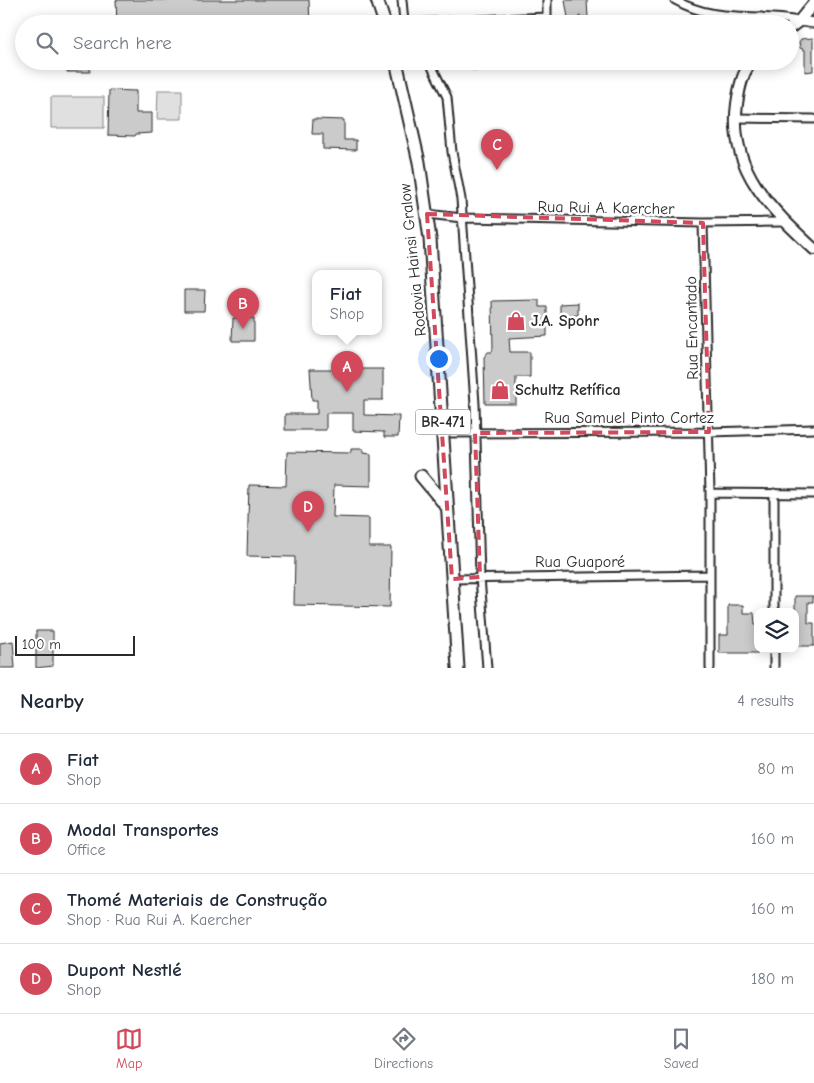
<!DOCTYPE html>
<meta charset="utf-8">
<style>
body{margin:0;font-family:"Comic Neue",sans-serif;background:#f6f6f7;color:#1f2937}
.controls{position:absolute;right:15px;bottom:15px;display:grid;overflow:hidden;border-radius:10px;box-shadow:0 2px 12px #0003}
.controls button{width:45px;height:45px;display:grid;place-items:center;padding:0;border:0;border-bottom:1px solid #e0e1e3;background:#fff;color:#1f2937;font:25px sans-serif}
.scale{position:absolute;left:15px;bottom:12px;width:120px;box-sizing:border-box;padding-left:5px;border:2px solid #2b2b2b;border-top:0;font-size:14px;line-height:18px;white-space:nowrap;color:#2b2b2b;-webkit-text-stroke:4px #fff;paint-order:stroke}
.you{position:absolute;left:438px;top:358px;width:18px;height:18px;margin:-12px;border:4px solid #fff;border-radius:50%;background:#1a73e8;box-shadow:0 0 0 8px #1a73e833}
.badge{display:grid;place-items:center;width:32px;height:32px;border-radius:50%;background:#d1495b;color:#fff;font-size:16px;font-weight:700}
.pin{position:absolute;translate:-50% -41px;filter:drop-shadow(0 1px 2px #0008)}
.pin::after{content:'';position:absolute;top:26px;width:18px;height:15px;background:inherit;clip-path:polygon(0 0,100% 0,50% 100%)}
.popup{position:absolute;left:312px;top:270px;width:70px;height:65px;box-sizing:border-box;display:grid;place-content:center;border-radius:10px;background:#fff;filter:drop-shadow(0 1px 4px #0005);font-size:16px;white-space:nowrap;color:#747a83}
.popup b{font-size:19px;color:#1f2937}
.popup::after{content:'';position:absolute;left:50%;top:100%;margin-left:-10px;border:10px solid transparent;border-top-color:#fff}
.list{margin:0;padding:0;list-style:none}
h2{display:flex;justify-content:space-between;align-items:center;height:65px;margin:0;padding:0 20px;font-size:21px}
h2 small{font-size:16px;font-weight:400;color:#747a83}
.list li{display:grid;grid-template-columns:32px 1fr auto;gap:15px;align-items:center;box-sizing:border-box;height:70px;padding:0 20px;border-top:1px solid #e0e1e3}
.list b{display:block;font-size:19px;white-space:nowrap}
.list p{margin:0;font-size:16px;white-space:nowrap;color:#747a83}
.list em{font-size:16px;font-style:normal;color:#747a83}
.icon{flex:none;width:28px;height:28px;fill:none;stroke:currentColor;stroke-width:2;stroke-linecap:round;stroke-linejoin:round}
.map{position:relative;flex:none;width:814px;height:668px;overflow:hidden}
.search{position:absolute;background:#fff;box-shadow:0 2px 12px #0003;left:15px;right:15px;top:15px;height:55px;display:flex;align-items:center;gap:12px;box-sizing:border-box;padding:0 18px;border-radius:28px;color:#747a83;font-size:19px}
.sheet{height:345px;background:#fff}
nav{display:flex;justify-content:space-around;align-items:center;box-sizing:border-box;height:70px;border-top:1px solid #e0e1e3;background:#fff;font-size:14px;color:#747a83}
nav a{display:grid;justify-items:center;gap:2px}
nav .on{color:#d1495b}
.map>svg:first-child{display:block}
.green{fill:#e0e0e0;stroke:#868686}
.building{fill:#cbcbcb;stroke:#2b2b2b}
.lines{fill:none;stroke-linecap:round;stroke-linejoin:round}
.minor-casing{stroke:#2b2b2b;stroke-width:11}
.tertiary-casing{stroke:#2b2b2b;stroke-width:12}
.secondary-casing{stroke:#2b2b2b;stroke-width:14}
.primary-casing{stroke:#2b2b2b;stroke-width:15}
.minor{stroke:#fff;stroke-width:7}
.tertiary{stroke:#fff;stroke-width:9}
.secondary{stroke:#fff;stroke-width:10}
.primary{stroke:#fff;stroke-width:11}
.marked{fill:none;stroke:#d1495b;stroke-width:4;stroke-dasharray:10 6;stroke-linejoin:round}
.labels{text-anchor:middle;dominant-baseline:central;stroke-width:5;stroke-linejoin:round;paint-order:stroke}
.shield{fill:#fff;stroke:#6b6b6b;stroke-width:1}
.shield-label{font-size:15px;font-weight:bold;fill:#2b2b2b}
.street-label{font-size:16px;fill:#2b2b2b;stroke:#fff}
.poi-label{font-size:16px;font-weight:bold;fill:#2b2b2b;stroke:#fff;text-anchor:start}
</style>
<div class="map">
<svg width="814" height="668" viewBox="0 0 814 668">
<rect width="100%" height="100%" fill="#fff"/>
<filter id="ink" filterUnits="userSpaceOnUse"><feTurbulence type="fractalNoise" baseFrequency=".02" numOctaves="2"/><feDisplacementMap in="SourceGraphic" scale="10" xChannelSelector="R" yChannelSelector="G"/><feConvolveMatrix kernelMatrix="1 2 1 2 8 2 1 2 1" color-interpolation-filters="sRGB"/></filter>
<g filter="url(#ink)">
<path class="green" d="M158,90h24v29h-25z
M51,97h53v31h-53z"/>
<path class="building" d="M116,0h193l1,24h-193z
M565,0h22l1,18 -9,-2 -1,8h-9z
M813,38v33l-8,1v-22l-5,-2 -1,-6 2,-3z
M68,61h22v11h-23z
M109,90l27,1v22h16v20l-16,1 -1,2 -27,-1z
M313,119l31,1v20h12v10l-33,-1v-15h-11z
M184,290h21l-1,21h-20z
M539,300v7h8v29l-38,2 1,14h20v25h-14v27h-31l-1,-47 4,-5h4l1,-4 -1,-47z
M578,303v12l-18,1v-12z
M233,318h21v23h-22z
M310,369h73v31h-19v15l35,1 -1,21h-14v-5l-31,-1v-18h-27v17h-41v-16h32v-14h-5z
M351,449h12v4l8,1v32l-37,-1 -1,32 36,1v29h22l-1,60 -96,-2 1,-48 -48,-1 2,-71 37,1 1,-34 64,1z
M795,596h18v6h-5v21h6v23h-19z
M728,605h15v8h11l1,11h3v29h-39v-18h9z
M36,631h17v35l-17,2z
M13,641l2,27h-15v-25z"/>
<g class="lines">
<g class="minor-casing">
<path id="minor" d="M402,0l2,22
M675,0c43,24 79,12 124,21
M387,24l160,-7v-17
M429,61l18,36 5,55 9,47 14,205 5,173 7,91
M473,65l65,-4
M735,118l79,1
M427,214l35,4 241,5 82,-1
M703,223l7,270v175
M443,433l266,-1 105,-3
M710,493l104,1
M452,579l257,-4
M774,612v-119
M774,668v-19"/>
</g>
<g class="tertiary-casing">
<path id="tertiary" d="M799,21l15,2"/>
</g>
<g class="secondary-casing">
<path id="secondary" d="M790,28l9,-7 15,-18
M752,61c-10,12 -13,28 -15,43 -9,65 34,105 77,145"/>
</g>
<g class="primary-casing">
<path id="primary" d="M377,0l8,24
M396,61l23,101 11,77 28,429
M421,476l26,31"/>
</g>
<use href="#minor" class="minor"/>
<use href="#tertiary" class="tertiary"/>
<use href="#secondary" class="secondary"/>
<use href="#primary" class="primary"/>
</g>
</g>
<path class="marked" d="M427,214l276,9 6,209 -234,1 5,144 -28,2z"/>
<defs>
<g id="shop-bare" transform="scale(1.5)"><path d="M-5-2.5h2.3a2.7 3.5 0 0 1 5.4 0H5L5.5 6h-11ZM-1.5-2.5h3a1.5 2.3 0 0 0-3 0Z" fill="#d1495b" stroke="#fff" stroke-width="2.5" paint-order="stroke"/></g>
</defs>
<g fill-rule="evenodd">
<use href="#shop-bare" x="516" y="321"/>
<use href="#shop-bare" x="500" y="390"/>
</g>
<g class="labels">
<rect class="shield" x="415.5" y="409.5" width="55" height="25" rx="4"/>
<g class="shield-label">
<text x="443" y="422">BR-471</text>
</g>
<g class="street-label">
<text transform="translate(606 208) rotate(1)">Rua Rui A. Kaercher</text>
<text transform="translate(413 260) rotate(-96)">Rodovia Hainsi Gralow</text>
<text transform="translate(692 328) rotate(-91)">Rua Encantado</text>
<text x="629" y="418">Rua Samuel Pinto Cortez</text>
<text x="580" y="562">Rua Guaporé</text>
</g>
<g class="poi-label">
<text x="531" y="321">J.A. Spohr</text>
<text x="515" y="390">Schultz Retífica</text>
</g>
</g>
</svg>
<div class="controls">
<button><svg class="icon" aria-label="layers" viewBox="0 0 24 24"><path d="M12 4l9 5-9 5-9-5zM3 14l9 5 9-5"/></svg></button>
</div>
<div class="scale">100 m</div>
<div class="you"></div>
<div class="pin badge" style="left:347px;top:392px">A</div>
<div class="popup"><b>Fiat</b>Shop</div>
<div class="pin badge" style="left:243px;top:329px">B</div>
<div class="pin badge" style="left:497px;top:170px">C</div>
<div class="pin badge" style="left:308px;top:532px">D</div>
<div class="search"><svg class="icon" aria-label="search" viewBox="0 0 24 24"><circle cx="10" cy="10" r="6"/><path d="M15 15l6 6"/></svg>Search here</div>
</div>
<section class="sheet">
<h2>Nearby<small>4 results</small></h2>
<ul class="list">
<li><span class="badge">A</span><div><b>Fiat</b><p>Shop</p></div><em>80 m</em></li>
<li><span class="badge">B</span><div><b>Modal Transportes</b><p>Office</p></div><em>160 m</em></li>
<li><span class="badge">C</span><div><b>Thomé Materiais de Construção</b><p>Shop · Rua Rui A. Kaercher</p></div><em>160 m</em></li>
<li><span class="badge">D</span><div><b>Dupont Nestlé</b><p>Shop</p></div><em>180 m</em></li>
</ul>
</section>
<nav>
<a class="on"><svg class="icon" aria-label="map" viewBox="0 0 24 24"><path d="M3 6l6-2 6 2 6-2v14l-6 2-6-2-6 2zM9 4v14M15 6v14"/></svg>Map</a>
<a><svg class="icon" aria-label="directions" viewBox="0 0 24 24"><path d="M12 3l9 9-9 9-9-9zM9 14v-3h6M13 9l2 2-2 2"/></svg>Directions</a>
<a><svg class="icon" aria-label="saved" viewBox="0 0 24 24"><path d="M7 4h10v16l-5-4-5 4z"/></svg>Saved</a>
</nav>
